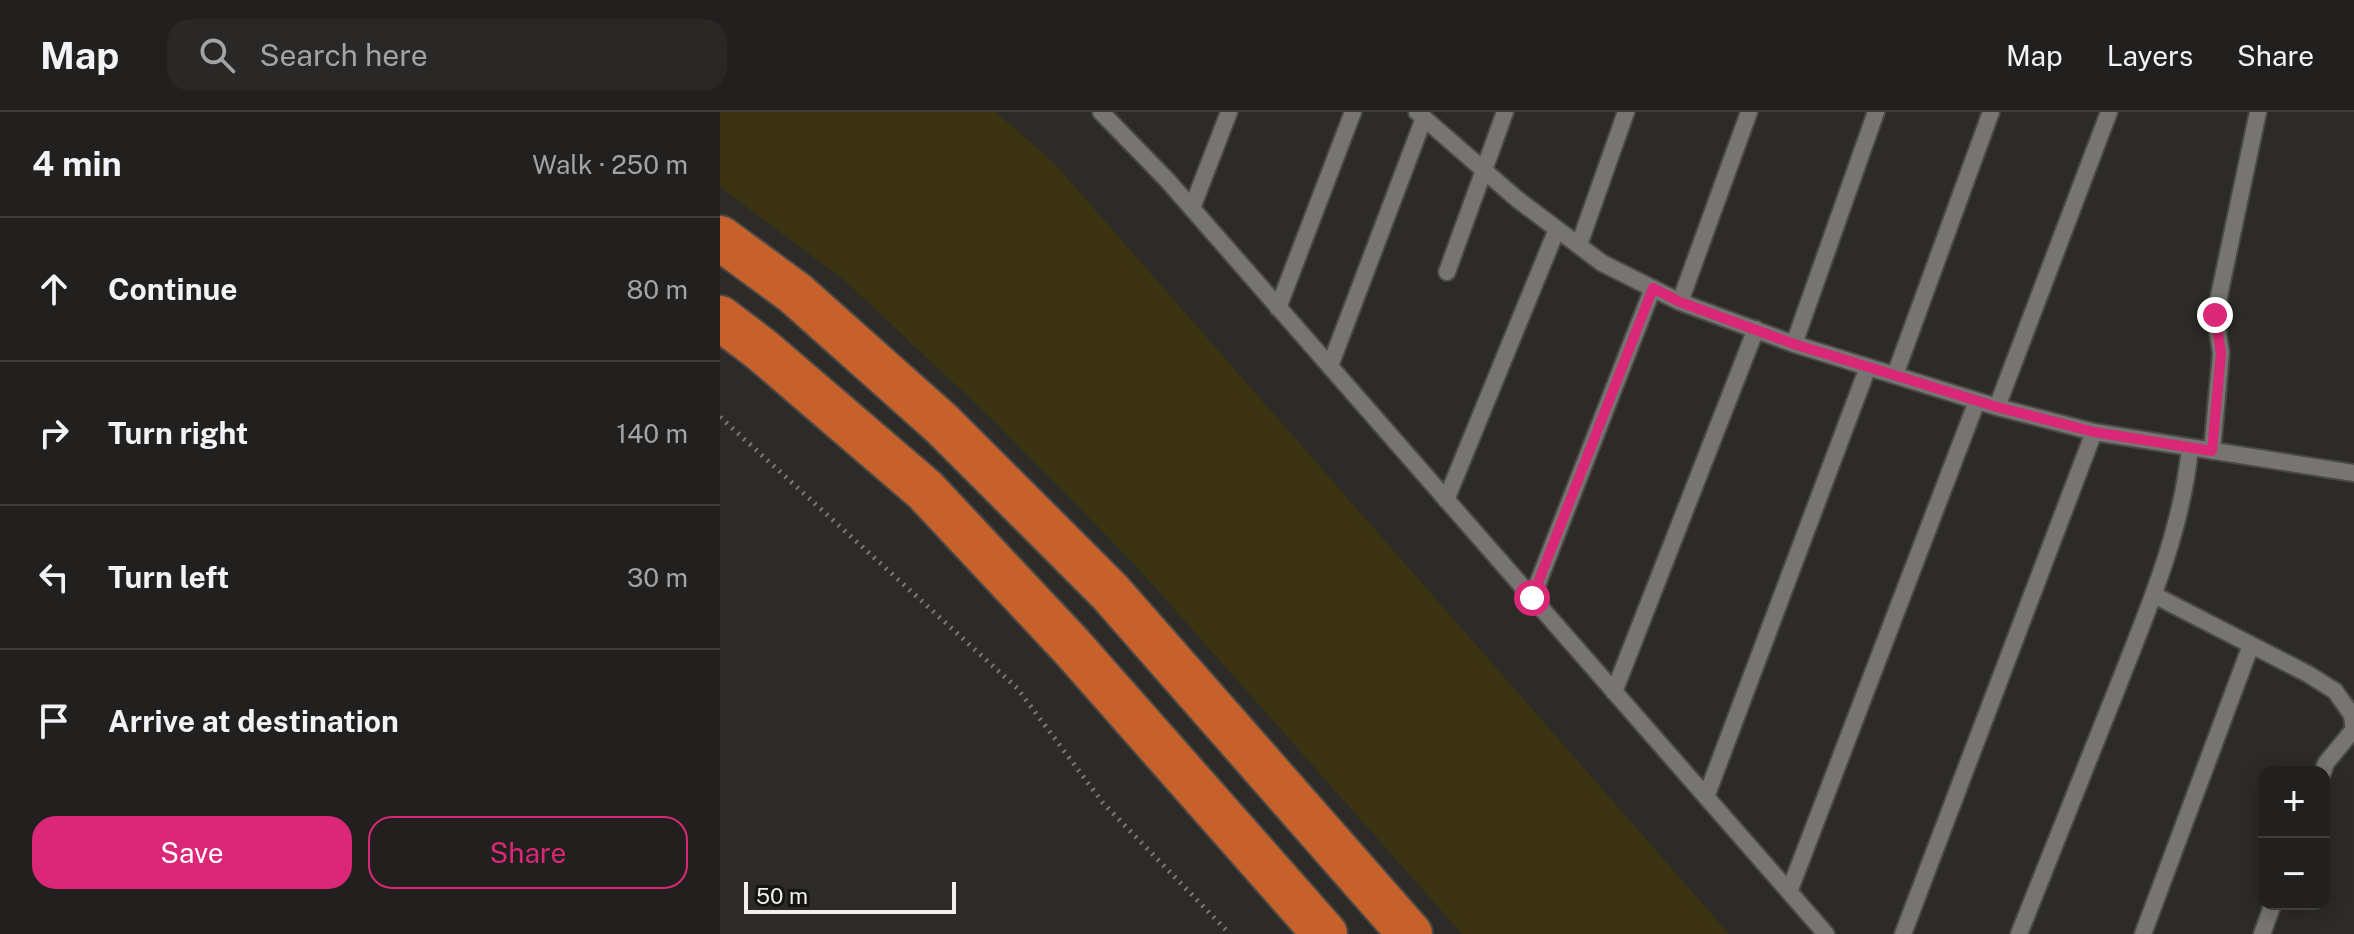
<!DOCTYPE html>
<meta charset="utf-8">
<style>
body{margin:0;font-family:"Public Sans",sans-serif;background:#2a2827;color:#f1f3f6}
.controls{position:absolute;right:24px;bottom:24px;display:grid;overflow:hidden;border-radius:16px;box-shadow:0 4px 20px #0003}
.controls button{width:72px;height:72px;display:grid;place-items:center;padding:0;border:0;border-bottom:2px solid #3f3e3c;background:#22201e;color:#f1f3f6;font:40px sans-serif}
.scale{position:absolute;left:24px;bottom:20px;width:212px;box-sizing:border-box;padding-left:8px;border:4px solid #f1f0ee;border-top:0;font-size:22px;line-height:28px;white-space:nowrap;color:#f1f0ee;-webkit-text-stroke:6px #151413;paint-order:stroke}
.stop{position:absolute;width:24px;height:24px;margin:-18px;border:6px solid #db2777;border-radius:50%;background:#fff}
.stop.end{background:#db2777;border-color:#fff;box-shadow:0 2px 8px #0008}
.list{margin:0;padding:0;list-style:none}
h2{display:flex;justify-content:space-between;align-items:center;height:104px;margin:0;padding:0 32px;font-size:34px}
h2 small{font-size:26px;font-weight:400;color:#a2a3a4}
.list li{display:grid;grid-template-columns:52px 1fr auto;gap:24px;align-items:center;box-sizing:border-box;height:144px;padding:0 32px;border-top:2px solid #3f3e3c}
.list b{display:block;font-size:30px;white-space:nowrap}
.list em{font-size:26px;font-style:normal;color:#a2a3a4}
.actions{display:flex;gap:16px;padding:24px 32px}
.actions a{flex:1;padding:18px 0;border:2px solid #db2777;border-radius:24px;text-align:center;font-size:28px;color:#db2777}
.actions .main{background:#db2777;color:#fff}
.icon{flex:none;width:44px;height:44px;fill:none;stroke:currentColor;stroke-width:2;stroke-linecap:round;stroke-linejoin:round}
.map{position:relative;flex:none;width:1634px;height:822px;overflow:hidden}
header{display:flex;align-items:center;gap:48px;box-sizing:border-box;height:112px;padding:0 40px;background:#22201e;border-bottom:2px solid #3f3e3c}
header strong{font-size:38px}
nav{display:flex;gap:44px;margin-inline-start:auto;font-size:28px}
.search{width:560px;height:72px;background:#2a2827;display:flex;align-items:center;gap:20px;box-sizing:border-box;padding:0 28px;border-radius:24px;color:#a2a3a4;font-size:30px}
main{display:flex}
aside{flex:1;background:#22201e}
.map>svg:first-child{display:block}
.sand{fill:#3b3312}
.lines{fill:none;stroke-linecap:round;stroke-linejoin:round}
.service-casing{stroke:#4a4946;stroke-width:20}
.trunk-casing{stroke:#4a4946;stroke-width:48}
.path{stroke:#7b7977;stroke-width:5;stroke-dasharray:2 6;stroke-linecap:butt}
.service{stroke:#777571;stroke-width:16}
.trunk{stroke:#c6612c;stroke-width:44}
.route{stroke:#db2777;stroke-width:10}
</style>
<header>
<strong>Map</strong>
<div class="search"><svg class="icon" aria-label="search" viewBox="0 0 24 24"><circle cx="10" cy="10" r="6"/><path d="M15 15l6 6"/></svg>Search here</div>
<nav><a>Map</a><a>Layers</a><a>Share</a></nav>
</header>
<main>
<aside>
<h2>4 min<small>Walk · 250 m</small></h2>
<ul class="list">
<li><svg class="icon" aria-label="ahead" viewBox="0 0 24 24"><path d="M12 20V5M6 11l6-6 6 6"/></svg><div><b>Continue</b></div><em>80 m</em></li>
<li><svg class="icon" aria-label="right" viewBox="0 0 24 24"><path d="M7 20v-9h11M14 6l5 5-5 5"/></svg><div><b>Turn right</b></div><em>140 m</em></li>
<li><svg class="icon" aria-label="left" viewBox="0 0 24 24"><path d="M17 20v-9H6M10 6l-5 5 5 5"/></svg><div><b>Turn left</b></div><em>30 m</em></li>
<li><svg class="icon" aria-label="arrive" viewBox="0 0 24 24"><path d="M6 21V4h12l-3 4 3 4H6"/></svg><div><b>Arrive at destination</b></div></li>
</ul>
<div class="actions"><a class="main">Save</a><a>Share</a></div>
</aside>
<div class="map">
<svg width="1634" height="822" viewBox="0 0 1634 822">
<rect width="100%" height="100%" fill="#2d2b28"/>
<path class="sand" d="M0,0h276l59,52 674,770h-267l-325,-367 -143,-146 -150,-141 -124,-93z"/>
<g class="lines">
<g class="service-casing">
<path id="service" d="M381,0l67,69 658,753
M697,0l100,87 85,64 78,39 114,42 203,63 97,25 260,41
M472,96l37,-96
M859,133l47,-133
M727,160l58,-160
M960,190l69,-190
M558,196l75,-196
M1074,232l82,-232
M610,254l94,-248
M1175,263l96,-263
M1277,295l112,-295
M1492,339l9,-98 -6,-38 43,-203
M726,388l111,-271
M1434,483l154,79 27,17 17,24 2,17
M812,486l121,-310
M894,580l142,-363
M1603,660l3,-9 28,-34
M986,685l162,-430
M1069,780l188,-491
M1183,822l191,-502
M1299,822c32,-81 65,-162 97,-243 31,-79 66,-159 74,-244
M1423,822l108,-289
M1542,822l11,-30"/>
</g>
<g class="trunk-casing">
<path id="trunk" d="M0,126l75,55 147,131 168,168 300,342
M0,206l42,32 163,140 147,157 253,287"/>
</g>
<path class="path" d="M0,305l297,271 86,115 127,131"/>
<use href="#service" class="service"/>
<use href="#trunk" class="trunk"/>
</g>
<g class="lines">
<path class="route" d="M812,486l121,-310 27,14 114,42 203,63 97,25 118,19 9,-98 -6,-38"/>
</g>
</svg>
<div class="controls">
<button>+</button>
<button>−</button>
</div>
<div class="scale">50 m</div>
<div class="stop" style="left:812px;top:486px"></div>
<div class="stop end" style="left:1495px;top:203px"></div>
</div>
</main>
